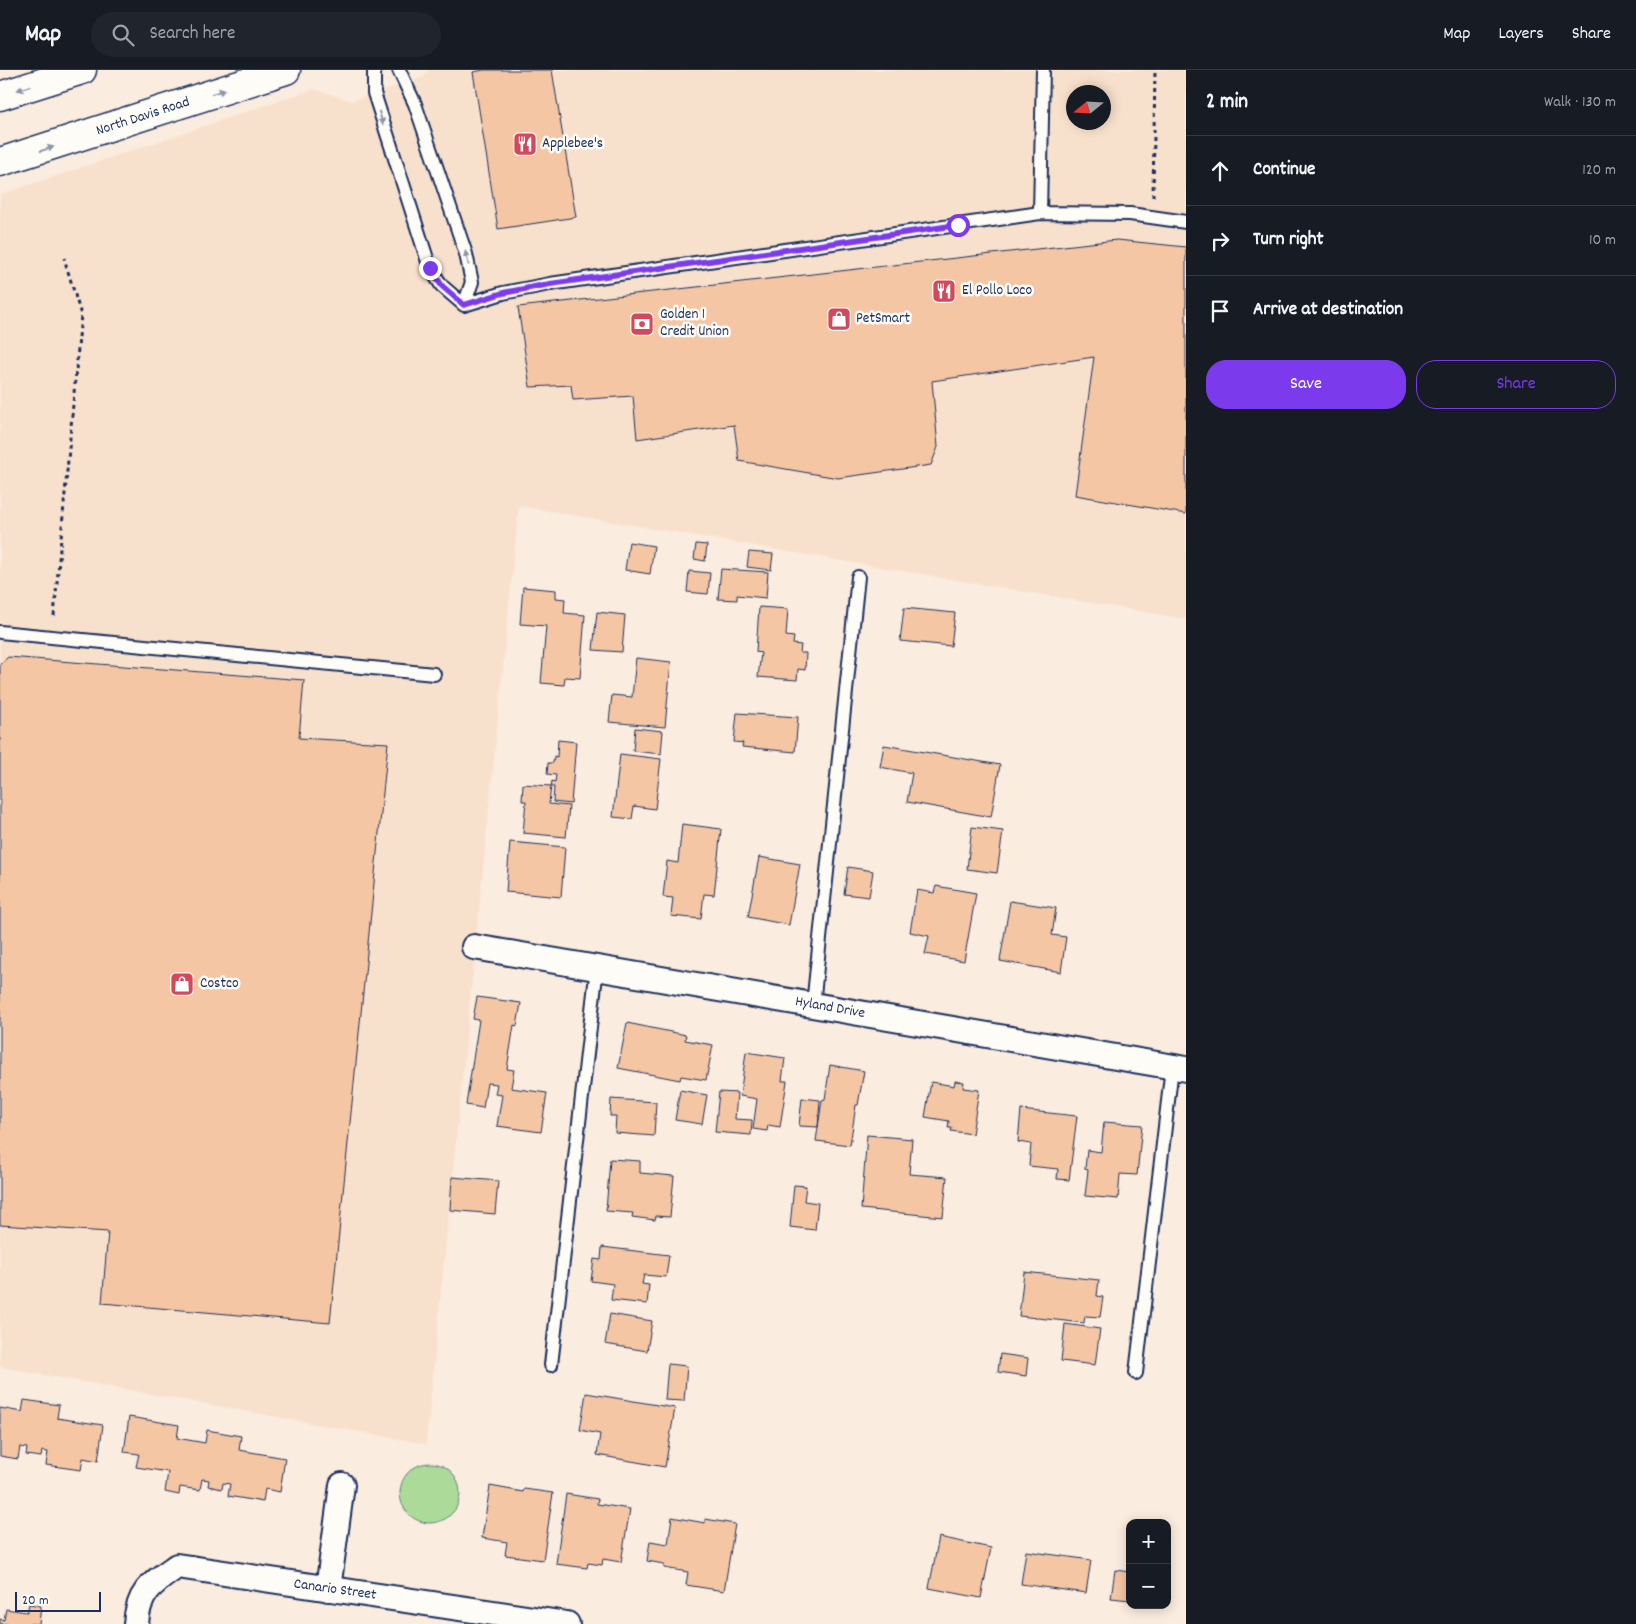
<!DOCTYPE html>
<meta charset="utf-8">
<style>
body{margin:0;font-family:Dekko,sans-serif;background:#20242c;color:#f1f3f6}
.controls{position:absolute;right:15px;bottom:15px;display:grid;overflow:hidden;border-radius:10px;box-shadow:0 2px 12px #0003}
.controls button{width:45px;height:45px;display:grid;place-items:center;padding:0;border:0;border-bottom:1px solid #363941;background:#171b24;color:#f1f3f6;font:25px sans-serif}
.compass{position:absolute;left:1066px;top:15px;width:45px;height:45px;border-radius:50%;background:#171b24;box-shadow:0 2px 12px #0003;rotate:252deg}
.scale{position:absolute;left:15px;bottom:12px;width:86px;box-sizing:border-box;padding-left:5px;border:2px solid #1b2f5e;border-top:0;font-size:14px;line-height:18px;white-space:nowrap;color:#1b2f5e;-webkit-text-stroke:4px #fdfcf7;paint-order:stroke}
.stop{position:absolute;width:15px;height:15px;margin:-11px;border:4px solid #7c3aed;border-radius:50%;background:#fff}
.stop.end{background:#7c3aed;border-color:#fff;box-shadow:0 1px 5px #0008}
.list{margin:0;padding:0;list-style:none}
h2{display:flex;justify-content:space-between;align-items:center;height:65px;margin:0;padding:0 20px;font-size:21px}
h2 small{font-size:16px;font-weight:400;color:#9ea1a6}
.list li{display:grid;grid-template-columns:32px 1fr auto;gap:15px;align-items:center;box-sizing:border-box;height:70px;padding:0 20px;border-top:1px solid #363941}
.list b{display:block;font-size:19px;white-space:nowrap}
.list em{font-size:16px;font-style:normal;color:#9ea1a6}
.actions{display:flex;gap:10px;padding:15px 20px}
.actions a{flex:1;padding:11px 0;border:1px solid #7c3aed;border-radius:20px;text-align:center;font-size:18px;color:#7c3aed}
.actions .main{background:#7c3aed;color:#fff}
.icon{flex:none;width:28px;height:28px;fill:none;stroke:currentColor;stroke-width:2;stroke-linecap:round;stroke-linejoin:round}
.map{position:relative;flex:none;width:1186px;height:1554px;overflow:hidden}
header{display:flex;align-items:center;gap:30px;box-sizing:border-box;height:70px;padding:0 25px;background:#171b24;border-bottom:1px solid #363941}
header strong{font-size:24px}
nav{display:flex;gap:28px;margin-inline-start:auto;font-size:18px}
.search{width:350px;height:45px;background:#20242c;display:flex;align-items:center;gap:12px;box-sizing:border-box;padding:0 18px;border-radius:28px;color:#9ea1a6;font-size:19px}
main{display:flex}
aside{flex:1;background:#171b24}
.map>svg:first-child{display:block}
.built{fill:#f8e1cc;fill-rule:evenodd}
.green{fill:#acda99;stroke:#64847c}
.building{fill:#f4c6a3;stroke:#1b2f5e}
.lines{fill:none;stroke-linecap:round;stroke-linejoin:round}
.lane-casing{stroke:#1b2f5e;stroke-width:16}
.street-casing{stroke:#1b2f5e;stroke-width:28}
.secondary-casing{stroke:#1b2f5e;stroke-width:31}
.path{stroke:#1b2f5e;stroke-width:3;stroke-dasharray:4 4;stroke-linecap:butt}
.lane{stroke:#fdfcf7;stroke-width:12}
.street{stroke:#fdfcf7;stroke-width:24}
.secondary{stroke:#fdfcf7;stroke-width:28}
.oneway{fill:#8c96aa}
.route{stroke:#7c3aed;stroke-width:6}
.labels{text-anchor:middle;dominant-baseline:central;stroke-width:5;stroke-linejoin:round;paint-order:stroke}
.street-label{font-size:15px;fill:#1b2f5e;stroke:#fdfcf7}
.poi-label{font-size:15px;fill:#1b2f5e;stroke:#fdfcf7;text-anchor:start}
</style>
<header>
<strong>Map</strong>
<div class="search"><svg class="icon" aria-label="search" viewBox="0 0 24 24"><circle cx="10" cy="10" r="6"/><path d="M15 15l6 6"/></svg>Search here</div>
<nav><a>Map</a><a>Layers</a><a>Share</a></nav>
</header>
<main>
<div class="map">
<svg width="1186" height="1554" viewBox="0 0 1186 1554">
<rect width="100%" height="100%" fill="#faecde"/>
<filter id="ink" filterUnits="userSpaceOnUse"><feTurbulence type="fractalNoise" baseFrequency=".02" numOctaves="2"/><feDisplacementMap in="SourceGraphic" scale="10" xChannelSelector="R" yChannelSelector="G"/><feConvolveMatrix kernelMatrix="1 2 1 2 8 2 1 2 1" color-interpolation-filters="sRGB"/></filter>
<g filter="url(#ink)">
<path class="built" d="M428,0h758v549l-667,-113 -93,938 -426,-77v-1172l314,-106 38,12 72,-24zM1074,22h30v30h-30z"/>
<path class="green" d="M400 1423a30 30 0 1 1 60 0a30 30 0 1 1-60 0Z"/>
<path class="building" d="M484,0h68l24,147 -78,12 -25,-157z
M1117,170l69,7v267l-111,-19 19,-138 -162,24 6,66 -7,18 -93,13 -99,-17 -5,-36 -97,14 -4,-43 -60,4 -2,-15 -41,2 -12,-80z
M629,472l25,4 -4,28 -25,-4z
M696,474l11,1 -2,16 -11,-2z
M749,482l24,2 -2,16 -24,-3z
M721,499l47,3 -2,26 -29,-3v5l-19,-1z
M689,501l21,2 -2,21 -21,-2z
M523,517l33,3v8l9,1 -1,14 21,2 -5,63 -15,-1 -1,8 -23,-2 5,-57 -26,-2z
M759,537l29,2 -2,27 8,1 -1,7 8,1 -1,8h6l-1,17 -7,-1 -1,11 -39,-3 3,-24 -5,-1z
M904,538l51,5 -4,33 -51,-5z
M597,542l28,3 -3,37 -29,-2z
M8,587l296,23 -5,58 89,5 -58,580 -228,-20 6,-71 -108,-7v-561z
M636,588l35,4 -6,65 -56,-5 3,-27 20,2z
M737,643l61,4 -3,35 -53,-5 1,-4 -9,-1z
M635,658l28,3 -2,23 -28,-3z
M558,670l18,2 -5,62 -18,-2 1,-15h-3l1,-6 3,1 1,-7 -9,-1 1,-11h5l1,-7 3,1z
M884,675l116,20 -9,52 -84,-15 5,-29 -32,-6z
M620,684l41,5 -6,50 -21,-3 -2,13 -19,-2z
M523,714l28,2 -2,18 20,2 -3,31 -43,-4 3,-32h-4z
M682,754l39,5 -7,66 -10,-1 -3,25 -30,-3 2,-18 -10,-1 4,-36 11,2z
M972,757l31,4 -6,42 -30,-4z
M510,772l55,5 -4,50 -55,-5z
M759,787l41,7 -11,61 -41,-8z
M848,797l25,4 -4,26 -25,-3z
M936,816l40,7 -12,68 -39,-7 4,-18 -19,-4 7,-42 17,3z
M1010,831l46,7 -4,27 14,2 -5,35 -61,-11z
M477,927l44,6 -4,23 -3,-1 -7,44 7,1 -3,18 36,5 -6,39 -44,-6 5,-31 -7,-1 2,-10 -10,-1 -4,25 -17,-3 13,-85 -6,-1z
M627,953l59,12 -1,5 28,5 -7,35 -25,-4 -1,4 -62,-12z
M746,982l39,6 -3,23h5l-7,46 -12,-2 -1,6 -14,-2 4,-30 -17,-3z
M830,995l34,6 -6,34h-2l-6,40 -34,-4 6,-41 3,-1z
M955,1011l9,1 -1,6 16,2 -7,44 -21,-3 1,-3h-4l1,-7 -24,-4 6,-35 23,4z
M680,1020l27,5 -5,29 -27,-4z
M719,1022l18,1 -2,26 17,1 -1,15 -36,-3z
M802,1028l18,2 -2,27 -19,-1z
M611,1029l45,3 -2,34 -39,-3 1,-17h-6z
M1021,1040l56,6 -8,64 -12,-1 1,-10 -29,-3 2,-22 -13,-2z
M1104,1052l38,3 -5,50 -17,-1 -2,25 -33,-3 3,-26 -3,-1 2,-19 14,2z
M867,1065l45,4 -3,35 38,3 -4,40 -82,-8z
M610,1089l30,2v12l34,3 -4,41 -14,-1 -1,4 -23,-3 1,-4 -27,-2z
M452,1107l46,4 -3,33 -45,-4z
M794,1115l12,1 -2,15 14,2 -3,27 -25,-3z
M602,1177l67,8 -3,22 -22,-2 -2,9 7,1 -2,19 -36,-4 2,-16 -22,-3 3,-22 7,1z
M1024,1202l75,8 -2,16 6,1 -3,20 -15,-1 -1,7 -65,-7z
M610,1244l42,7 -5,30 -42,-7z
M1065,1254l35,5 -5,36 -34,-4z
M1000,1284l28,4 -2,18 -28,-4z
M668,1294l19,2 -3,35 -19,-1z
M586,1323l89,15 -10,59 -68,-12 3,-21 -20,-4z
M24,1330l35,5 -2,13 46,7 -5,36 -15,-3 -2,12 -35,-5 2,-13 -6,-1 -1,6 -15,-2 1,-7 -7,-1 -2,12 -18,-3v-48l22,4z
M129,1347l50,8 -2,13 28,5 2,-13 34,6 -2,14 46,8 -5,34 -15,-3 -2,13 -35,-6 2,-12 -7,-1 -1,6 -14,-3 1,-6 -7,-1 -2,11 -20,-3 -1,8 -14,-3 3,-20 -32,-5 3,-13 -15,-2z
M490,1416l33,6 1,-3 29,4 -10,67 -38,-5 2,-13 -25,-4z
M566,1424l32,5 -1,5 33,5 -9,53 -18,-3 -1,6 -14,-2 -1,5 -31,-4z
M672,1447l33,6v-4l30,5 -11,67 -38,-6 2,-13 -24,-4v-4l-17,-3 3,-20 18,3z
M939,1467l52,11 -10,50 -52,-10z
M1026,1481l65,9 -5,33 -65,-9z
M1115,1500l15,2v28l-19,-2z
M29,1534l12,2 -2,18h-39v-5l4,1 2,-11 21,3z"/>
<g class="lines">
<g class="lane-casing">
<path id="lane" d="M374,0v23l56,175 12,18 22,19
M399,0l16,34 51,150 6,28 -8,23
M1040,143l3,-143
M464,235l39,-12 47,-9 490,-71 90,1 56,8
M0,562l434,42
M813,935l45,-428
M551,1295l46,-398
M1136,1303l36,-306"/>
</g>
<g class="street-casing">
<path id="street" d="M474,877l712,122
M328,1519l14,-104
M136,1554c2,-33 17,-41 41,-58l390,58"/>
</g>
<g class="secondary-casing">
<path id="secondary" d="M0,26l82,-26
M0,92l286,-92"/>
</g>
<path class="path" d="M1153,127l2,-127
M54,546l27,-301 -17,-57"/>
<use href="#lane" class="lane"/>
<use href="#street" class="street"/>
<use href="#secondary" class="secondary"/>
</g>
<defs><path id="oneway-solid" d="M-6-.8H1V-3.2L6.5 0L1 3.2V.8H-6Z" transform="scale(1.25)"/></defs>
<g class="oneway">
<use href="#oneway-solid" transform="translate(24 18) rotate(162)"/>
<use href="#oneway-solid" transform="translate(218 22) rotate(-18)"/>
<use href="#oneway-solid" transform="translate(381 48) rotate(73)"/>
<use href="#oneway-solid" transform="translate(47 79) rotate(-18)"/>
<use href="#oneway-solid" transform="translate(467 188) rotate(-104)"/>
</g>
</g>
<g class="lines" filter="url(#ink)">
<path class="route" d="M430,198l12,18 22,19 39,-12 47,-9 408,-59"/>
</g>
<defs>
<g id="restaurant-square" transform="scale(1.25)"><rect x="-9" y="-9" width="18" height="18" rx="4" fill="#d1495b" stroke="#fdfcf7"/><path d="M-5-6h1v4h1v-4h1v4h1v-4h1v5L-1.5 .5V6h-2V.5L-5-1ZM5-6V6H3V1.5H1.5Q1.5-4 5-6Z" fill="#fff"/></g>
<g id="shop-square" transform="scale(1.25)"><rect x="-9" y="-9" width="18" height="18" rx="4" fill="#d1495b" stroke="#fdfcf7"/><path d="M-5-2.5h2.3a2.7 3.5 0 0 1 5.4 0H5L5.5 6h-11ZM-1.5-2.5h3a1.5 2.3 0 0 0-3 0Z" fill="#fff"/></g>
<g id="bank-square" transform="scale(1.25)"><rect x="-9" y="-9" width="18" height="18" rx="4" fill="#d1495b" stroke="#fdfcf7"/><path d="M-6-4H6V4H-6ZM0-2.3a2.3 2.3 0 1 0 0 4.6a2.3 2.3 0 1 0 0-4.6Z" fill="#fff"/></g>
</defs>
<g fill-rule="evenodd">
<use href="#restaurant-square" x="525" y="74"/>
<use href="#restaurant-square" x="944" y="221"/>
<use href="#shop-square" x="839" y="249"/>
<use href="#bank-square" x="642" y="254"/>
<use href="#shop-square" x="182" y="914"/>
</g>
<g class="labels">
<g class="street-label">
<text transform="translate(143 47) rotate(-18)">North Davis Road</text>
<text transform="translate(830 938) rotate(10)">Hyland Drive</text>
<text transform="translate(335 1520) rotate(8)">Canario Street</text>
</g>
<g class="poi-label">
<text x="542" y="74">Applebee's</text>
<text x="962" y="221">El Pollo Loco</text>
<text x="660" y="245">Golden 1<tspan x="660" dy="17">Credit Union</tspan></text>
<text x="856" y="249">PetSmart</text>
<text x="200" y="914">Costco</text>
</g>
</g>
</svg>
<div class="controls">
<button>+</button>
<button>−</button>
</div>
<svg class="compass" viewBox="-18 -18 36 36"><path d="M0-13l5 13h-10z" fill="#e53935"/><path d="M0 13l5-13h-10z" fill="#9ea1a6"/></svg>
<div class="scale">20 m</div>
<div class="stop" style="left:958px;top:155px"></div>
<div class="stop end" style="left:430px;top:198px"></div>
</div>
<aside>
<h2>2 min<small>Walk · 130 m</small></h2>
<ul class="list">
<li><svg class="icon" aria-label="ahead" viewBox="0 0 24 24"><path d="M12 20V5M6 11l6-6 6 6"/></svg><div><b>Continue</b></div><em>120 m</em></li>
<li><svg class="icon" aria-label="right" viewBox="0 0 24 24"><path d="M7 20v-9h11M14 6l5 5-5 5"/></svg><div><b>Turn right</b></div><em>10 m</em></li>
<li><svg class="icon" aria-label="arrive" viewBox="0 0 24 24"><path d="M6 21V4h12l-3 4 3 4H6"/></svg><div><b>Arrive at destination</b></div></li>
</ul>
<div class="actions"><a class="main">Save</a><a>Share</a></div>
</aside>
</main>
